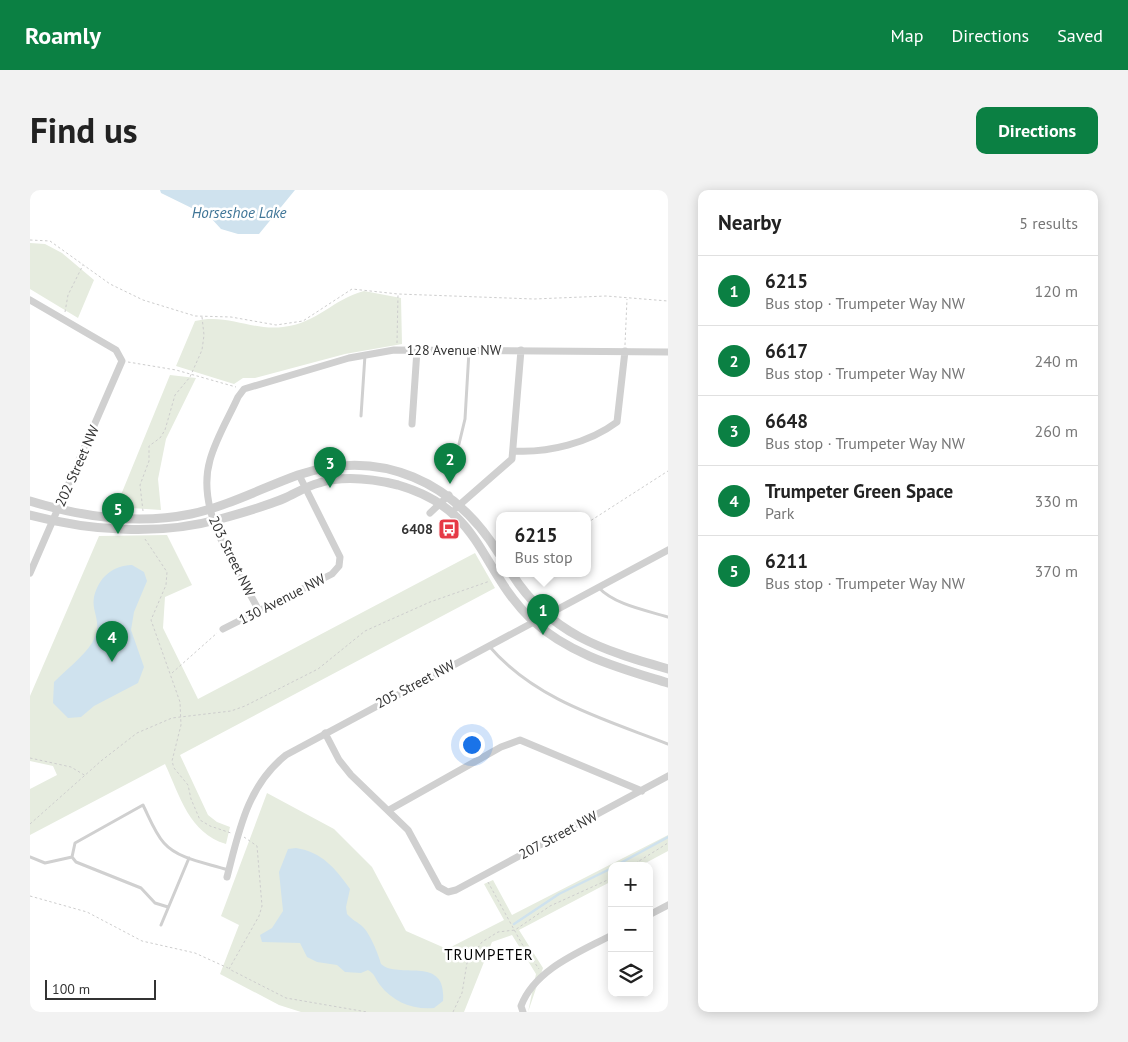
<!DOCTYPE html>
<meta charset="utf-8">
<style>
body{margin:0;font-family:"PT Sans",sans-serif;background:#f2f2f2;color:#222}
.controls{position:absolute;right:15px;bottom:15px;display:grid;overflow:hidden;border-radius:10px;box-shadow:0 2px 12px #0003}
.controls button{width:45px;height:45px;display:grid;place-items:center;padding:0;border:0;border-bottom:1px solid #e0e0e0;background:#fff;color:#222;font:25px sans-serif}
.scale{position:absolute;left:15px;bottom:12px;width:111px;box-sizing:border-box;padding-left:5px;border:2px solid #333;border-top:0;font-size:14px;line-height:18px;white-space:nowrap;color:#333;-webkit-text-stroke:4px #fff;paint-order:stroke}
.you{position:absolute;left:441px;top:554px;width:18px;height:18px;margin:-12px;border:4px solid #fff;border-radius:50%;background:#1a73e8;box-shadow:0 0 0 8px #1a73e833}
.badge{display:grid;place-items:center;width:32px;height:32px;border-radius:50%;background:#0b8043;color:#fff;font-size:16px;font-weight:700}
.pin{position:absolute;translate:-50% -41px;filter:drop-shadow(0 1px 2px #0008)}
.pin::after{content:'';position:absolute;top:26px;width:18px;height:15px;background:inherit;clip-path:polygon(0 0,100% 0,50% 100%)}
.popup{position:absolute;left:466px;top:322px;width:95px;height:65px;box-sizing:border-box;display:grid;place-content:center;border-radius:10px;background:#fff;filter:drop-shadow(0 1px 4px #0005);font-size:16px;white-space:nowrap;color:#767676}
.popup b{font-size:19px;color:#222}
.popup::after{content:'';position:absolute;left:50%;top:100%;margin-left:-10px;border:10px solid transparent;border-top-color:#fff}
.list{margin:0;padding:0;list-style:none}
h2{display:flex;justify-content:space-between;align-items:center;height:65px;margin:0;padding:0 20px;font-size:21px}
h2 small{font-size:16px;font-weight:400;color:#767676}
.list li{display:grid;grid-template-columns:32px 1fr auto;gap:15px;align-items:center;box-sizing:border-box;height:70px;padding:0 20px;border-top:1px solid #e0e0e0}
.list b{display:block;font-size:19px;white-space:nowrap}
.list p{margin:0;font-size:16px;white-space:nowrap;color:#767676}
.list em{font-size:16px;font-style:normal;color:#767676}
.icon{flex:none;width:28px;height:28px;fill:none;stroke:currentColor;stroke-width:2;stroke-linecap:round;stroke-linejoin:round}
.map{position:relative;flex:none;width:638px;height:822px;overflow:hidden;border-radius:10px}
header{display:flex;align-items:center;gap:30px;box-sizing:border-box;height:70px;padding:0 25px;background:#0b8043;color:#fff}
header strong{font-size:24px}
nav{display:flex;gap:28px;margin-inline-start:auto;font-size:18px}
.intro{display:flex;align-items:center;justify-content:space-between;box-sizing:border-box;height:120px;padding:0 30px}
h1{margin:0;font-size:35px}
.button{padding:12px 22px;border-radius:10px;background:#0b8043;color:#fff;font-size:18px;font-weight:700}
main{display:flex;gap:30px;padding:0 30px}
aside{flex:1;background:#fff;border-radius:10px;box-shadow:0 2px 12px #0003}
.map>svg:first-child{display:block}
.green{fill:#e6ecdf}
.water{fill:#cfe2ee}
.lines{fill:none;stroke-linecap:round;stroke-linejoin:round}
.stream{stroke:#cfe2ee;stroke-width:2.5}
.path{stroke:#cdcdcd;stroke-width:1;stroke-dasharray:2.5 2.5;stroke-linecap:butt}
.service{stroke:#d0d0d0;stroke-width:3}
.minor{stroke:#d0d0d0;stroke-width:7}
.tertiary{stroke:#d0d0d0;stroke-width:9}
.labels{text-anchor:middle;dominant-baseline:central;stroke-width:5;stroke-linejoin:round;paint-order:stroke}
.street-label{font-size:14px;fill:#333;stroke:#fff}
.poi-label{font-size:14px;font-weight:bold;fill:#333;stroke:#fff;text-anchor:end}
.water-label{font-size:15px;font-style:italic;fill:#3f7597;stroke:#fff}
.neighbourhood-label{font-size:15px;letter-spacing:1px;fill:#000;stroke:#fff}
</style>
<header>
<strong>Roamly</strong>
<nav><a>Map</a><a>Directions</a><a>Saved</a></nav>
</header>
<div class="intro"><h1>Find us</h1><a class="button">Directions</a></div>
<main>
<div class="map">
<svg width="638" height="822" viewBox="0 0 638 822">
<rect width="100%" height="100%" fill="#fff"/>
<path class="green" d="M0,53l15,1 17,9 32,27 -16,38 -48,-29z
M334,101l37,7 1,46 -57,10 -90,24h-12l-9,6 -58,-18 19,-45c32,-8 57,10 88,6 35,-4 50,-28 81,-36z
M140,185l26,3 -30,61 -8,40 3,31 -45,-3z
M137,345l25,50 -27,12 -2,31 35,71 277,-146 20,35 -315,167 28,60 9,7 13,5 -4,17c-37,-11 -46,-48 -61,-80l-135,71v-46l27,-14 -4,-9 -23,-5v-65l69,-160z
M237,603l67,36 38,38 34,64 41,18 57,-29 -20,-36 9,-4 19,35 156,-80v16l-28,15h-28v15l-93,49 24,38 -15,44 8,-38 -24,-39 -20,7 -28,70h-163l-22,-7 -59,-31 19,-49 -18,-9z"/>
<path class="water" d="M130,0h135l-36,44h-21l-17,-5 -11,-12 -49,-24z
M102,375l12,7 3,9 -13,31 -3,18 13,37 -6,16 -44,23 -13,11 -13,1 -15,-15 1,-21c12,-12 29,-25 38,-39 12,-22 -1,-29 2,-46 5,-20 18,-31 38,-32z
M266,658c26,4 39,20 54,41l-4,18 1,7c5,6 11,8 16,13 6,5 16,28 18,37 18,16 66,-10 62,37l-9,7c-21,2 -41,-6 -54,-23 -5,-6 -4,-10 -12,-15l-7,3 -16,-1 -8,-7 -20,-3 -10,-5 -7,-14 -38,-1 -2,-7 12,-7 11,-17 -4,-39 9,-23z"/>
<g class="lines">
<path class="stream" d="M585,676l53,-29
M484,734l45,-30 53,-26"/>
<path class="path" d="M0,50l20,1 60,43 33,16 52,16 36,1 45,8 27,-4 49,-32 46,5 136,5 72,-3 62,5
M35,122l3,-17 15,-30
M367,153l1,-48
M595,155l2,-46
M98,172l48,8 60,17
M113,321l-3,-26 9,-24v-15l11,-8 5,-8 10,-35 15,-18 12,-27 2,-15 -2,-18
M557,333l81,-52
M115,349l22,33 -1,13 -15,35 29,82 1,23 -9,36 2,7 14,17 3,14 9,21 10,6 21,7
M142,483l45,-40
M0,568l41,9 15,9
M0,634l71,-63 36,-28 35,-15 59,-7 14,-5 73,-37 47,-38 65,-29 60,-21
M214,647l13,9 5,60 -3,10 -30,53 57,29 81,14
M601,676l37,-23
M458,692l34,62 17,25
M0,706l57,16 55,29 53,12 33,15
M423,822l9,-19 5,-30 15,-21 16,-10 17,-2 35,-24 62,-28"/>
<path class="service" d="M331,226l4,-61
M429,254l6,-25 4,-68
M568,397c17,18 47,23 70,30
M459,456c46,54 115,73 179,98
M0,667l15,6 27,-6
M138,717l-13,-4 -14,-15 -65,-26 -4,-5 3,-14 68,-38c6,12 12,28 21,38 15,17 44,20 64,27
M131,735l28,-67"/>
<path class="minor" d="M0,110l86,50 6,11 -92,212
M382,234l5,-74
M484,261c34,2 75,-8 103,-29l8,-71
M426,318l56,-49 9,-109
M400,323l19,-18
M229,421c-23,-45 -64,-99 -49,-151 6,-22 19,-43 28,-63l6,-8 105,-31 45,-8 274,2
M193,439l109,-55 7,-8 1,-9 -41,-82
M295,543l14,27 12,15 57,55 31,57 9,5 8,-2 212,-114
M359,620l112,-63 19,-7 122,51
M197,687c12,-46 20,-91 59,-122l382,-205
M619,725l19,-10
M493,822l-2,-6c14,-37 59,-54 91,-71"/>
<path class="tertiary" d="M0,311c52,16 107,24 161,13 37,-8 71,-26 107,-39 83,-28 157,7 201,79
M0,325c61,16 129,21 190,4 22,-6 44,-12 65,-21 11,-5 22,-12 34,-15 25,-8 54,-4 79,2 86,25 80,83 134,135 38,35 88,48 136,63
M482,384c38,60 90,76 156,95"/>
</g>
<defs>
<g id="bus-square" transform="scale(1.125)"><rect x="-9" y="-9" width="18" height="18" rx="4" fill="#e63946" stroke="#fff"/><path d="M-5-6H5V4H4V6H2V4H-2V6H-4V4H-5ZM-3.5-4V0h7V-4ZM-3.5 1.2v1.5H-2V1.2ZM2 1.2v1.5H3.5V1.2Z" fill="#fff"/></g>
</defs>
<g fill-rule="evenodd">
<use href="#bus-square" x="419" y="339"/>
</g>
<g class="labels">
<g class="street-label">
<text x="424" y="160">128 Avenue NW</text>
<text transform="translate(47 276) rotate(-66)">202 Street NW</text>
<text transform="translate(202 366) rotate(64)">203 Street NW</text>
<text transform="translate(252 409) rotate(-27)">130 Avenue NW</text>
<text transform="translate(385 494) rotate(-28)">205 Street NW</text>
<text transform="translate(528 645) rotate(-28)">207 Street NW</text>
</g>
<g class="poi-label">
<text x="403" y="339">6408</text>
</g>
<g class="water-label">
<text x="209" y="22">Horseshoe Lake</text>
</g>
<g class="neighbourhood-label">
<text x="459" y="764">TRUMPETER</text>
</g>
</g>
</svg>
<div class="controls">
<button>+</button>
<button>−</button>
<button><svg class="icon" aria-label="layers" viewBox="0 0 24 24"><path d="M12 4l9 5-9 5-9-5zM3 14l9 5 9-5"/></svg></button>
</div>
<div class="scale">100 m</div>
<div class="you"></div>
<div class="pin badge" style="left:513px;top:445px">1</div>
<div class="popup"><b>6215</b>Bus stop</div>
<div class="pin badge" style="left:420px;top:294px">2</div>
<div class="pin badge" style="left:300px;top:298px">3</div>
<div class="pin badge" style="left:82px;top:472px">4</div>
<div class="pin badge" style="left:88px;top:344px">5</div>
</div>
<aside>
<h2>Nearby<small>5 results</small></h2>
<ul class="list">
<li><span class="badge">1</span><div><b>6215</b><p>Bus stop · Trumpeter Way NW</p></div><em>120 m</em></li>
<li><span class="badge">2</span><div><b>6617</b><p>Bus stop · Trumpeter Way NW</p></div><em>240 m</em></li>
<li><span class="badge">3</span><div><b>6648</b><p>Bus stop · Trumpeter Way NW</p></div><em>260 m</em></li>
<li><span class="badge">4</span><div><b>Trumpeter Green Space</b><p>Park</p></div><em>330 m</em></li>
<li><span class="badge">5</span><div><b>6211</b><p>Bus stop · Trumpeter Way NW</p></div><em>370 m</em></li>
</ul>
</aside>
</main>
